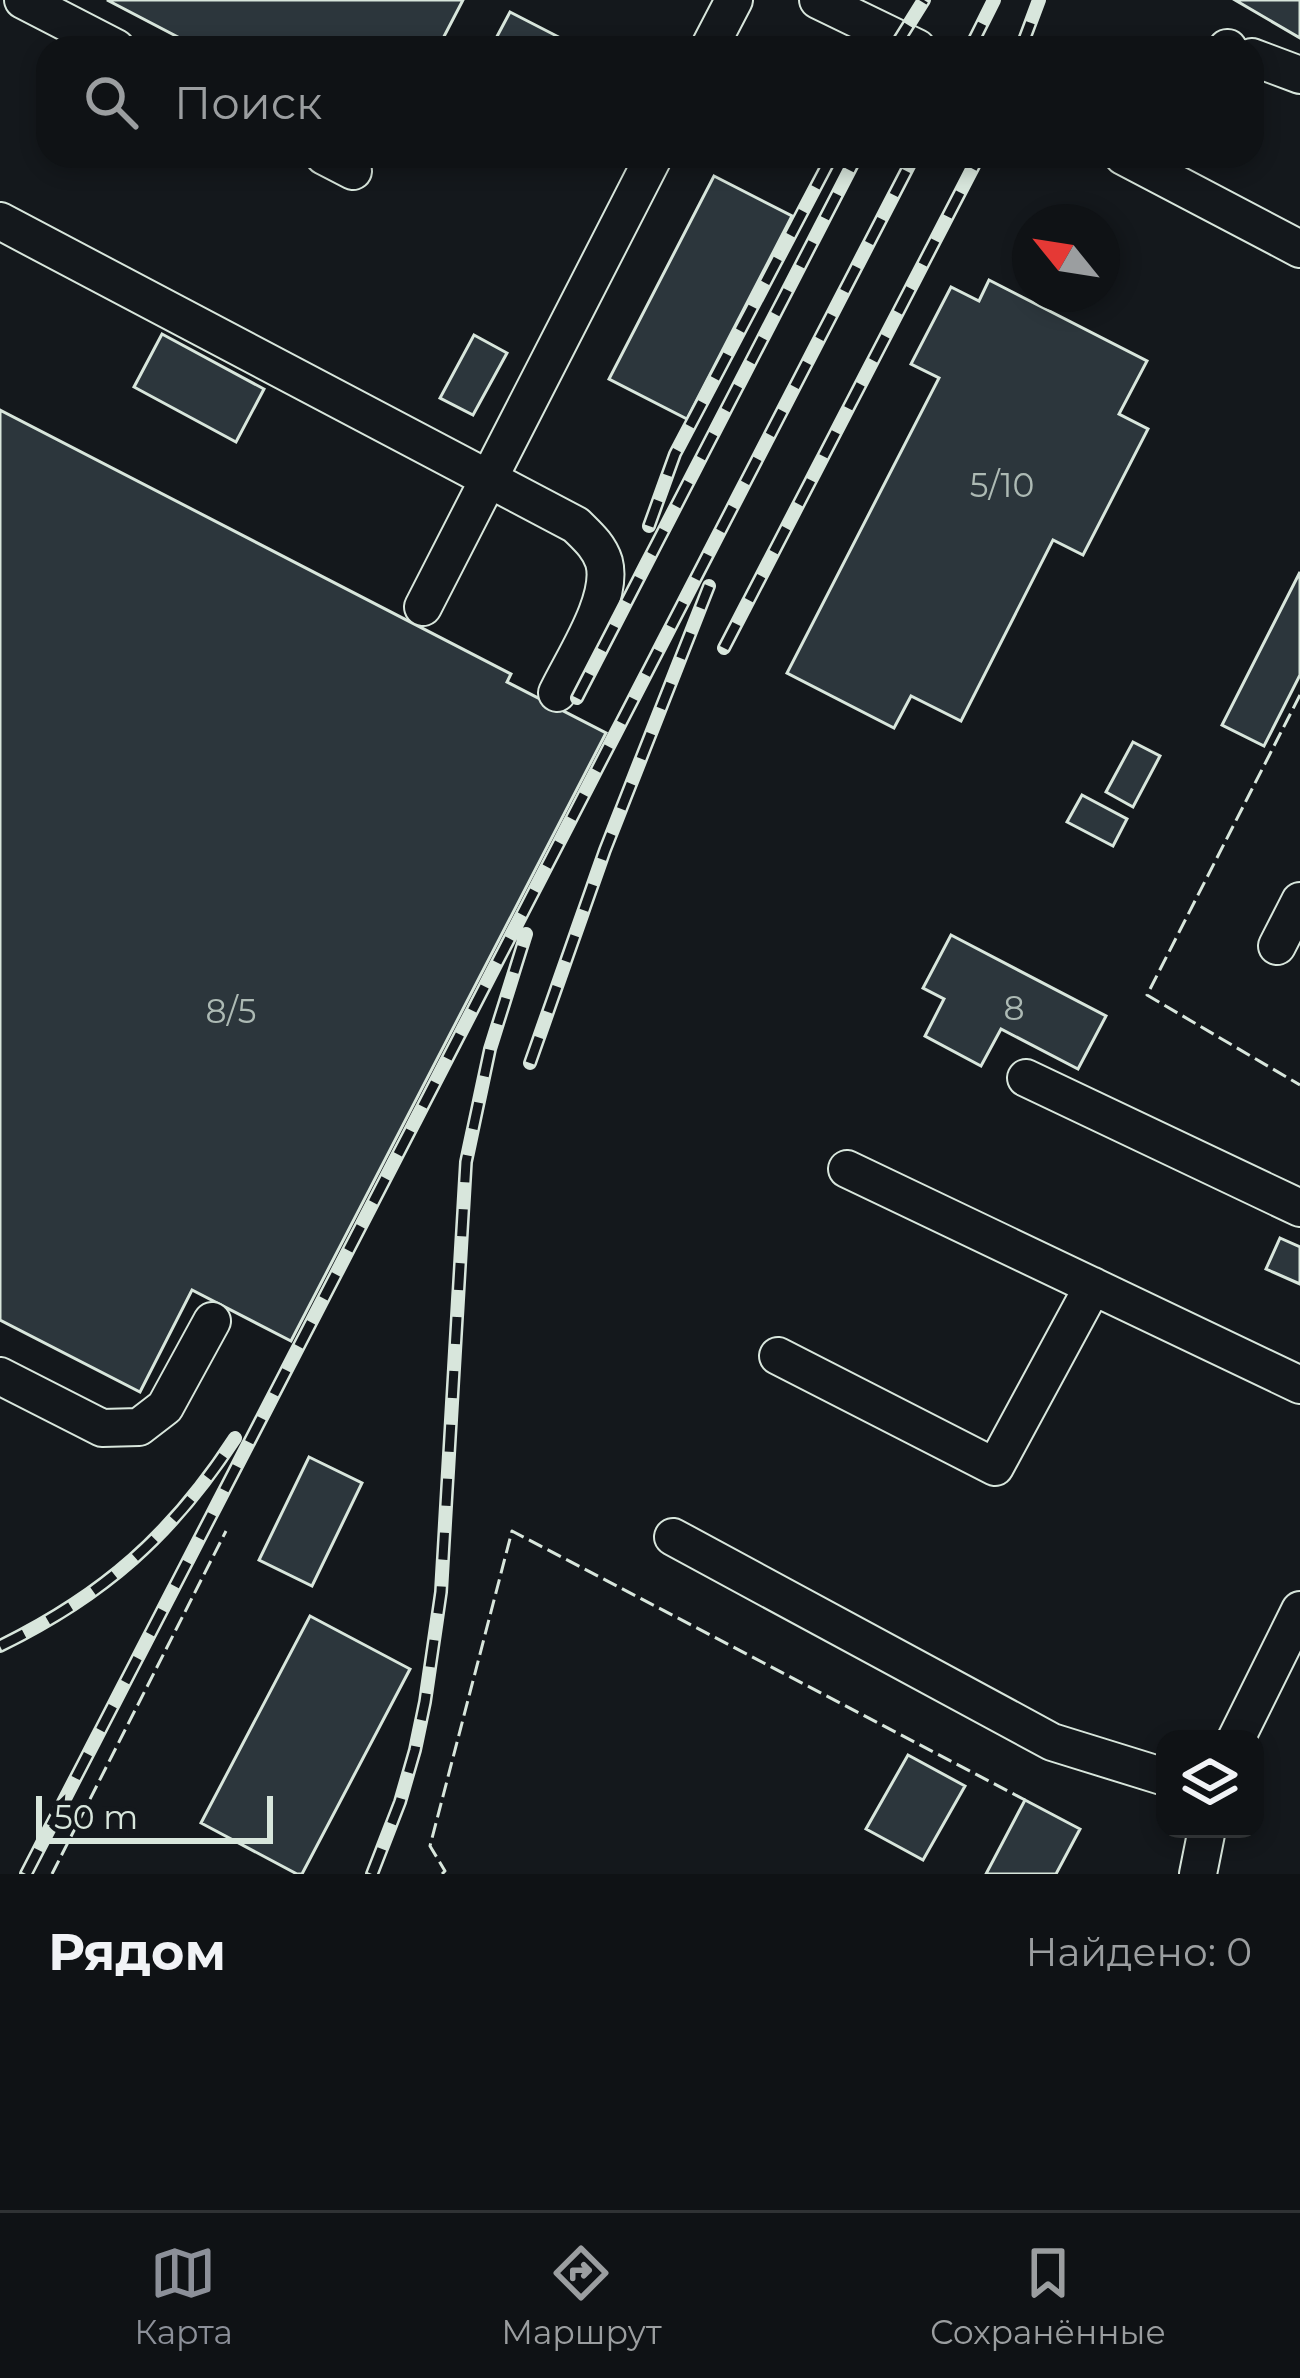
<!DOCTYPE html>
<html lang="ru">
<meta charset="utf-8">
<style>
body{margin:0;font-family:Montserrat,sans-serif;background:#1d2022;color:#f1f3f6}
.controls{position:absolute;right:36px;bottom:36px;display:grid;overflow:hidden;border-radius:24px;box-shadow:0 6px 18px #0003}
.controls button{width:108px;height:108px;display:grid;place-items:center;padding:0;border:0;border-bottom:3px solid #2f3234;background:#0f1215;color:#f1f3f6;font:60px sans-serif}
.compass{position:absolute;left:1012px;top:204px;width:108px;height:108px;border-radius:50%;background:#0f1215;box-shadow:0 6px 18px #0003;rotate:300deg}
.scale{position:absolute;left:36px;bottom:30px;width:237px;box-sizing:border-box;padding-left:12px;border:6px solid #d8e6dc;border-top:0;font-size:33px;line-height:42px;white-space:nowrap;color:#d8e6dc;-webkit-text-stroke:9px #14181c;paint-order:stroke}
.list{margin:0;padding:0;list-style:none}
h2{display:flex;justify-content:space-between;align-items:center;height:156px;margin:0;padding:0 48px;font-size:51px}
h2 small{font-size:39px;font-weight:400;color:#9b9ea0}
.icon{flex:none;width:66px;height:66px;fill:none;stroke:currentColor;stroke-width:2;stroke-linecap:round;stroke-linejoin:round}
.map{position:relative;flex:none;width:1300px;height:1874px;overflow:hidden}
.search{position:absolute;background:#0f1215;box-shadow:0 6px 18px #0003;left:36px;right:36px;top:36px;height:132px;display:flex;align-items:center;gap:30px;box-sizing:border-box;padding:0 42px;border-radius:36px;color:#9b9ea0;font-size:45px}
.sheet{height:336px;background:#0f1215}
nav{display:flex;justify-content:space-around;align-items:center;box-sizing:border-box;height:168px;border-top:3px solid #2f3234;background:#0f1215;font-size:33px;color:#9b9ea0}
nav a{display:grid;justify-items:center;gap:6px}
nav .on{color:#8c9099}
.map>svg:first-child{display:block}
.building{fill:#2c363c;stroke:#d8e6dc;stroke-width:3}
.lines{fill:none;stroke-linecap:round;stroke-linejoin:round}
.minor-casing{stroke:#d8e6dc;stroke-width:40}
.minor{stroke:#14181c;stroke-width:36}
.rail-casing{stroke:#d8e6dc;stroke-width:14}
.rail{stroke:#14181c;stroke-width:9;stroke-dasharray:27;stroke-linecap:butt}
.fence{stroke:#d8e6dc;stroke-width:3;stroke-dasharray:15 6;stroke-linecap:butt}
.labels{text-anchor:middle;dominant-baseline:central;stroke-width:9;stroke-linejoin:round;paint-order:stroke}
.number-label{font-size:33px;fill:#adbab4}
</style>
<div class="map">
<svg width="1300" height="1874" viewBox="0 0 1300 1874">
<rect width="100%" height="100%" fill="#14181c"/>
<path class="building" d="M107,0h356l-25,48h-239z
M1235,0h65v38z
M510,12l70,36h-80l-7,-4z
M714,176l78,40 -105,203 -78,-40z
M989,280l158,81 -28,53 29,15 -65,126 -30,-15 -92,181 -50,-25 -17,32 -107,-55 152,-295 -28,-14 40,-77 28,14z
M162,334l102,55 -28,53 -102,-55z
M474,335l33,18 -34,62 -33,-17z
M0,410l511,264 -4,8 99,51 -315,608 -99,-51 -52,102 -140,-72z
M1300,572v103l-36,71 -42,-21z
M1133,742l27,14 -27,51 -27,-15z
M1082,795l45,24 -14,27 -46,-24z
M951,935l155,81 -28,53 -77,-40 -20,37 -56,-30 19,-37 -21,-11z
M1280,1238l20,9v37l-34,-15z
M309,1457l53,26 -50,103 -53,-26z
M310,1616l100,53 -108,205h-5l-96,-51z
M908,1755l57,31 -42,74 -57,-31z
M1025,1800l55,29 -24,45h-70z"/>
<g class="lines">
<g class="minor-casing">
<path id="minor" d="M23,0l93,48
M818,0l99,48
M709,48l25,-48
M1227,48h1
M1252,57l48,18
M324,156l29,15
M1123,156l177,93
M0,221l576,304c11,11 23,21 28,37 10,37 -31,97 -47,131
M423,607l231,-451
M1277,946l23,-45
M1026,1078l274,130
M847,1169l453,216
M778,1356l217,111 98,-181
M0,1376l102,52 37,-1 26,-20 47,-86
M673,1537l379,205 113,35
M1236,1739l64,-129
M1198,1874l9,-45"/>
</g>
<use href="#minor" class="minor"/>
<g class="rail-casing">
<path id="rail" d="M894,48l30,-48
M970,48l24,-48
M1021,48l18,-48
M649,526l26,-72 157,-298
M724,648l255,-492
M577,698l280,-542
M530,1063l75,-213 104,-264
M0,1646c104,-51 172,-111 235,-208
M26,1874l888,-1718
M372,1874l28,-72 15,-52 10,-48 16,-110 25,-430 24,-113 36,-115"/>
</g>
<use href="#rail" class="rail"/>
<path class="fence" d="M1300,695l-153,300 153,90
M52,1874l174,-343
M442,1874l3,-3 -15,-25 82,-315 513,269"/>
</g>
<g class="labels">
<g class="number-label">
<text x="1002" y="485">5/10</text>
<text x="1014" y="1008">8</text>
<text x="231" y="1011">8/5</text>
</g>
</g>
</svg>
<div class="controls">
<button><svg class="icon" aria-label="layers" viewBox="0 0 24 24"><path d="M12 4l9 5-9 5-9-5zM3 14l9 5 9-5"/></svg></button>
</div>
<svg class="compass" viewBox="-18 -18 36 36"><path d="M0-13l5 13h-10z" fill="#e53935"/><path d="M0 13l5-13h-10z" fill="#9b9ea0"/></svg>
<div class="scale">50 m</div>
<div class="search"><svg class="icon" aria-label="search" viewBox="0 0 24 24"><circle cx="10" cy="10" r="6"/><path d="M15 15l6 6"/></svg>Поиск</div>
</div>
<section class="sheet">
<h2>Рядом<small>Найдено: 0</small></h2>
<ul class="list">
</ul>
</section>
<nav>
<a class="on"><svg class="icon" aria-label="map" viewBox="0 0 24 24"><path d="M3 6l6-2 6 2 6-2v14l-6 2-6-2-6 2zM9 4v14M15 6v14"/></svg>Карта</a>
<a><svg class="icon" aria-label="directions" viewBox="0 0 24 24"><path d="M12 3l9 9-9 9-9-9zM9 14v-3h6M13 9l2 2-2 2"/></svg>Маршрут</a>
<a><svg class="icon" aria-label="saved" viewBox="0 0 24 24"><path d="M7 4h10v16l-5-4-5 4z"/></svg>Сохранённые</a>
</nav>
